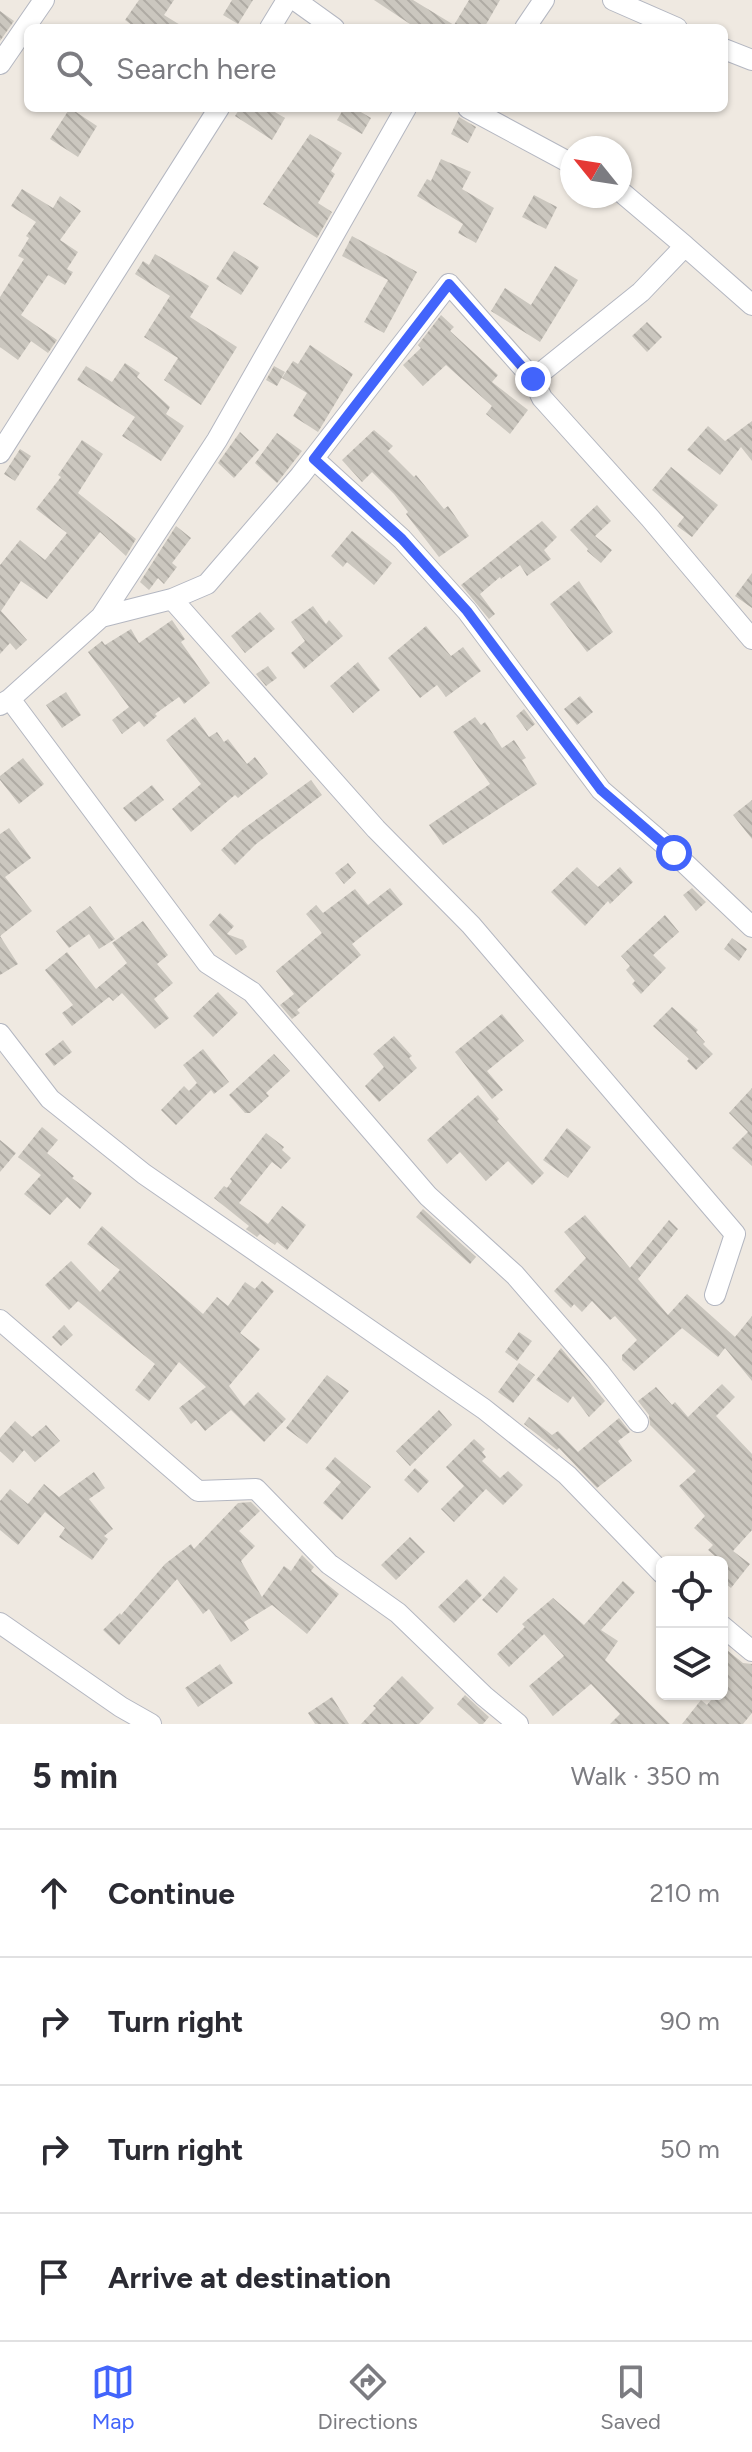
<!DOCTYPE html>
<meta charset="utf-8">
<style>
body{margin:0;font-family:Figtree,sans-serif;background:#f2f2f3;color:#2b2b33}
.controls{position:absolute;right:24px;bottom:24px;display:grid;overflow:hidden;border-radius:12px;box-shadow:0 2px 6px #0004}
.controls button{width:72px;height:72px;display:grid;place-items:center;padding:0;border:0;border-bottom:2px solid #e1e1e2;background:#fff;color:#2b2b33;font:40px sans-serif}
.compass{position:absolute;left:560px;top:136px;width:72px;height:72px;border-radius:50%;background:#fff;box-shadow:0 2px 6px #0004;rotate:300deg}
.stop{position:absolute;width:24px;height:24px;margin:-18px;border:6px solid #4264fb;border-radius:50%;background:#fff}
.stop.end{background:#4264fb;border-color:#fff;box-shadow:0 2px 8px #0008}
.list{margin:0;padding:0;list-style:none}
h2{display:flex;justify-content:space-between;align-items:center;height:104px;margin:0;padding:0 32px;font-size:34px}
h2 small{font-size:26px;font-weight:400;color:#7c7c81}
.list li{display:grid;grid-template-columns:52px 1fr auto;gap:24px;align-items:center;box-sizing:border-box;height:128px;padding:0 32px;border-top:2px solid #e1e1e2}
.list b{display:block;font-size:30px;white-space:nowrap}
.list em{font-size:26px;font-style:normal;color:#7c7c81}
.icon{flex:none;width:44px;height:44px;fill:none;stroke:currentColor;stroke-width:2;stroke-linecap:round;stroke-linejoin:round}
.map{position:relative;flex:none;width:752px;height:1724px;overflow:hidden}
.search{position:absolute;background:#fff;box-shadow:0 2px 6px #0004;left:24px;right:24px;top:24px;height:88px;display:flex;align-items:center;gap:20px;box-sizing:border-box;padding:0 28px;border-radius:12px;color:#7c7c81;font-size:30px}
.sheet{height:616px;background:#fff}
nav{display:flex;justify-content:space-around;align-items:center;box-sizing:border-box;height:112px;border-top:2px solid #e1e1e2;background:#fff;font-size:22px;color:#7c7c81}
nav a{display:grid;justify-items:center;gap:4px}
nav .on{color:#4264fb}
.map>svg:first-child{display:block}
.building{fill:url(#building-back-hatch)}
.lines{fill:none;stroke-linecap:round;stroke-linejoin:round}
.minor-casing{stroke:#b4b7c1;stroke-width:22}
.minor{stroke:#fff;stroke-width:20}
.route{stroke:#4264fb;stroke-width:10}
</style>
<div class="map">
<svg width="752" height="1724" viewBox="0 0 752 1724">
<defs>
<pattern id="building-back-hatch" width="6" height="6" patternUnits="userSpaceOnUse" patternTransform="scale(2)"><rect width="6" height="6" fill="#cbc7bf"/><path d="M-1 5l2 2M0 0l6 6M5-1l2 2" fill="none" stroke="#afaba4"/></pattern>
</defs>
<rect width="100%" height="100%" fill="#efe9e1"/>
<path class="building" d="M139,0h35l-10,15 21,13h-49l-11,-8z
M232,0h21l-15,24 -15,-9z
M374,0h39l41,25 15,-25h31l-16,28h-68z
M0,11l14,10 -14,20z
M70,108l27,18 -19,31 -28,-18z
M240,108h28l17,10 -13,22 -37,-24z
M344,108h10l17,10 -9,16 -25,-14z
M459,117l17,10 -8,16 -17,-9z
M310,134l32,19 -11,18 4,3 -17,29 14,9 -15,26 -54,-34z
M441,159l30,13 -9,17 32,19 -18,35 -18,-10 5,-9 -46,-28 10,-17 4,2z
M22,189l31,19 7,-12 21,15 -21,29 18,12 -11,17 6,3 -8,13 -17,-10 -27,40 36,25 -9,13 -17,-12 -13,19 -18,-13v-50l24,-38 -6,-3 11,-18 -3,-2 10,-14 -25,-16z
M534,195l23,12 -11,22 -24,-12z
M352,236l65,36 -33,61 -20,-11 24,-42 -46,-24z
M234,251l25,16 -18,28 -25,-16z
M155,254l54,32 -19,31 47,30 -36,58 -37,-25 14,-22 -34,-21 26,-41 -35,-22 8,-13 6,4z
M555,266l23,14 -38,62 -49,-31 14,-23 26,17z
M441,315l13,12 -4,4 48,44 -6,7 36,28 -18,24 -24,-20 6,-8 -46,-41 -23,21 -20,-21 18,-17 -3,-3z
M647,322l15,15 -15,15 -15,-16z
M310,345l43,29 -35,58 -25,-16 14,-23 -25,-15 11,-17 5,3z
M125,363l15,10 -3,4 33,30 -4,7 18,12 -23,35 -39,-25 13,-19 -58,-37 9,-14 26,16z
M274,366l11,6 -8,14 -11,-6z
M752,421v40l-11,-14 -21,28 -33,-25 21,-24 17,15z
M374,430l19,16 -5,5 26,26 2,-2 28,34 4,-3 21,30 -30,21 -33,-43 2,-2 -14,-18 -22,-22 -10,10 -20,-22z
M240,432l19,18 -25,28 -16,-15z
M277,433l25,18 -25,32 -22,-20z
M82,440l21,14 -25,39 58,46 -10,17 -26,-24 -53,67 -26,-18 -20,30 26,29 -11,10 -6,-7 -10,11v-89l20,-25 25,20 22,-27 -31,-24 25,-32 -3,-2z
M20,449l11,7 -16,25 -11,-7z
M671,467l47,38 -26,32 -15,-11 7,-9 -32,-27z
M597,505l14,16 -16,15 17,14 -11,13 -14,-12 1,-2 -18,-19z
M542,521l15,16 -13,13 7,9 -24,17 -7,-11 -19,14 -1,-2 -20,17 15,20 -6,5 -28,-34z
M176,526l15,12 -19,25 5,4 -13,17 -6,-6 -9,12 -9,-8z
M352,531l40,32 -18,22 -27,-23 -4,5 -12,-11z
M752,573v35l-17,-12z
M579,581l34,51 -26,20 -37,-48z
M313,606l13,18 3,-4 14,16 -39,33 -13,-16 14,-12 -14,-19z
M260,612l15,17 -30,24 -14,-17z
M172,620l13,19 -4,3 29,41 -26,21 -5,-7 -24,17 2,2 -13,11 -5,-6 -17,13 -10,-14 17,-13 -41,-55 14,-11 3,4 26,-16 8,14z
M426,626l25,30 12,-9 18,24 -35,26 -9,-12 -17,13 -32,-40z
M358,662l22,28 -27,23 -23,-27z
M268,666l9,12 -11,8 -10,-12z
M66,692l15,23 -19,13 -16,-23z
M580,696l13,16 -16,13 -13,-16z
M524,709l11,15 -8,7 -11,-15z
M195,717l14,20 8,-5 7,10 4,-3 19,25 8,-7 13,17 -30,24 -3,-3 -44,37 -19,-23 29,-25 -35,-44z
M475,717l6,8 4,-3 17,26 12,-8 12,18 -4,2 15,24 -94,61 -14,-20 61,-41 -37,-52z
M23,758l21,26 -25,20 -19,-24v-4z
M311,780l11,15 -66,49 -21,21 -14,-15 22,-21z
M152,785l12,15 -29,22 -12,-14z
M752,800v39l-19,-24z
M9,828l22,30 -26,19 27,34 -32,25 18,28 -18,11v-141z
M348,863l8,10 -12,11 -9,-11z
M577,867l21,20 22,-20 13,15 -23,22 -2,-3 -23,25 -34,-34z
M390,888l13,16 -51,40 9,11 -64,55 3,3 -8,6 -12,-14 14,-11 -18,-23 46,-38 -16,-19 10,-9 7,8 32,-24 13,16z
M692,888l14,14 -10,9 -13,-16z
M90,906l25,33 -16,10 -10,-15 -20,14 -13,-17z
M220,913l14,13 -7,8 16,6 4,7 -11,8 -27,-30z
M665,915l14,17 -26,23 13,13 -25,26 -9,-10 3,-3 -9,-11 4,-4 -9,-10z
M143,921l25,34 -11,9 16,19 -19,16 15,19 -14,11 -33,-36 -9,8 -4,-4 -37,29 -10,-13 11,-8 -28,-35 22,-18 29,37 31,-26 -15,-20z
M732,938l15,11 -8,12 -15,-12z
M218,992l20,21 -25,24 -20,-21z
M672,1007l26,23 -2,2 9,10 -2,2 10,10 -17,16 -9,-9 2,-2 -36,-33z
M502,1014l22,27 -37,30 16,19 -11,9 -37,-47z
M394,1036l18,20 -3,2 8,10 -38,34 -14,-16 19,-19 -11,-13z
M63,1040l9,12 -18,14 -9,-12z
M203,1049l26,33 -15,12 -3,-4 -35,35 -15,-15 23,-24 5,5 8,-8 -14,-18z
M274,1054l16,17 -24,22 3,3 -19,17h-5l-16,-18z
M752,1088v78l-20,-18 16,-16 -19,-19z
M478,1095l21,24 -2,2 47,52 -12,12 -24,-24 -22,20 -26,-29 -13,12 -20,-24z
M42,1127l16,13 -11,13 27,23 -2,2 20,15 -12,16 -13,-12 -17,18 -26,-21 17,-19 -23,-18z
M567,1128l24,19 -23,31 -25,-18z
M266,1133l18,14 -2,3 9,8 -10,11 -9,-7 -33,41 29,21 14,-18 24,19 -19,25 -10,-8 -2,3 -15,-11 -3,3 -11,-8 3,-3 -35,-28 10,-12 3,2 5,-7 -2,-2z
M0,1140l16,13 -16,19z
M423,1209l53,48 -6,7 -54,-47z
M585,1215l45,53 39,-48 9,9 -40,50 30,36 19,-21 48,43 17,-21v65l-27,-33 -7,9 -36,-29 -48,43 -12,-11v-5l15,-15 -22,-24 -5,4 -18,-19 -10,11 -8,-8 -3,4 -17,-17 32,-33 -22,-26z
M102,1226l101,88 14,-17 11,9 17,-24 10,7 7,-8 12,10 -34,42 20,16 -31,37 15,20 14,-14 28,27 -22,23 -33,-32 -26,21 -9,-11 -5,4 -12,-16 27,-21 -27,-25 -30,39 -14,-11 20,-26 -77,-63 -9,9 -24,-25 26,-24 29,31 20,-22 -33,-26z
M64,1325l9,10 -12,11 -9,-9z
M519,1332l13,9 -15,20 -12,-9z
M561,1348l44,53 -16,16 -16,-21 -5,7 -32,-23z
M519,1363l16,12 -22,28 -15,-11z
M327,1375l22,16 -42,53 -21,-16z
M722,1384l13,13 -19,19 36,38v76l-19,21 17,13 -19,24 -9,-7v-19l-14,-12 5,-5 -19,-17 11,-12 -26,-30 17,-15 -46,-46 -1,-10 -11,-14 18,-14 16,18 3,-3 13,15z
M439,1410l13,15 -42,41 -14,-15z
M529,1417l23,18 6,-4 20,21 41,-34 11,14 -12,9 14,20 -35,27 -38,-40 -2,2 -33,-26z
M15,1421l17,16 14,-12 14,16 -25,21 -11,-12 -11,13 -13,-12v-13z
M474,1439l11,10 -3,3 4,5 -4,4 18,17 8,-7 15,14 -20,20 -17,-16 -32,33 -13,-13 23,-23 -18,-19z
M335,1457l36,30 -29,33 -19,-17 18,-21 -16,-13z
M415,1468l14,13 -11,12 -14,-13z
M94,1472l11,16 -16,11 24,30 -9,7 4,3 -16,21 -33,-23 6,-9 -20,-16 -27,33 -18,-15v-29l10,-12 18,15 16,-20 15,13z
M251,1502l9,9 -21,20 16,15 -14,15 21,36 22,-31 7,5 11,-16 12,12 -3,4 28,23 -32,40 -35,-29 -28,17 5,8 -18,12 -22,-33 -6,5 -26,-35 -58,66 -16,-15 17,-17 1,2 44,-51 26,-20 3,5 44,-46z
M410,1537l15,15 -29,28 -15,-15z
M504,1576l14,13 -21,24 -15,-13z
M467,1579l15,16 -28,28 -16,-16z
M623,1581l12,11 -34,38 17,11 -13,19 65,64h-60l10,-10 -29,-30 -38,32 -24,-30 35,-30 -20,-22 -35,33 -12,-13 28,-27 -3,-3 31,-26 31,27z
M722,1646l21,17 9,1v49l-9,11h-61l19,-24 6,5 9,-11h6z
M220,1664l13,19 -35,24 -13,-19z
M402,1676l32,32 -15,16h-58l15,-16 -3,-2z
M465,1695l24,22 -6,7h-4l-22,-20z
M332,1697l17,27h-34l-7,-11z"/>
<g class="lines">
<g class="minor-casing">
<path id="minor" d="M295,0l39,28
M613,0l64,28
M270,28l17,-28
M525,28l19,-28
M724,49l28,11
M0,64l44,-64
M468,108l104,56
M620,191l65,55
M533,379l9,19 108,120 102,121
M0,453l219,-345
M314,459l88,80 65,72 134,179 73,63 78,74
M172,599l204,230 95,96 264,309 -20,61
M101,617l116,-177 189,-332
M10,699l197,264 45,29 176,204 87,79 84,97 39,50
M0,705l10,-6 91,-82 71,-18 35,-15 93,-108 149,-192 84,95 108,-87 44,-46 67,59
M0,1034l50,65 94,75 340,235 83,66 95,98
M0,1320l198,171 58,-2 73,75 69,49 86,83 34,28
M0,1623l121,84 30,17
M722,1626l30,25"/>
</g>
<use href="#minor" class="minor"/>
</g>
<g class="lines">
<path class="route" d="M533,379l-84,-95 -135,175 88,80 65,72 134,179 73,63"/>
</g>
</svg>
<div class="controls">
<button><svg class="icon" aria-label="locate" viewBox="0 0 24 24"><circle cx="12" cy="12" r="6"/><path d="M12 2v4M12 18v4M2 12h4M18 12h4"/></svg></button>
<button><svg class="icon" aria-label="layers" viewBox="0 0 24 24"><path d="M12 4l9 5-9 5-9-5zM3 14l9 5 9-5"/></svg></button>
</div>
<svg class="compass" viewBox="-18 -18 36 36"><path d="M0-13l5 13h-10z" fill="#e53935"/><path d="M0 13l5-13h-10z" fill="#7c7c81"/></svg>
<div class="stop" style="left:674px;top:853px"></div>
<div class="stop end" style="left:533px;top:379px"></div>
<div class="search"><svg class="icon" aria-label="search" viewBox="0 0 24 24"><circle cx="10" cy="10" r="6"/><path d="M15 15l6 6"/></svg>Search here</div>
</div>
<section class="sheet">
<h2>5 min<small>Walk · 350 m</small></h2>
<ul class="list">
<li><svg class="icon" aria-label="ahead" viewBox="0 0 24 24"><path d="M12 20V5M6 11l6-6 6 6"/></svg><div><b>Continue</b></div><em>210 m</em></li>
<li><svg class="icon" aria-label="right" viewBox="0 0 24 24"><path d="M7 20v-9h11M14 6l5 5-5 5"/></svg><div><b>Turn right</b></div><em>90 m</em></li>
<li><svg class="icon" aria-label="right" viewBox="0 0 24 24"><path d="M7 20v-9h11M14 6l5 5-5 5"/></svg><div><b>Turn right</b></div><em>50 m</em></li>
<li><svg class="icon" aria-label="arrive" viewBox="0 0 24 24"><path d="M6 21V4h12l-3 4 3 4H6"/></svg><div><b>Arrive at destination</b></div></li>
</ul>
</section>
<nav>
<a class="on"><svg class="icon" aria-label="map" viewBox="0 0 24 24"><path d="M3 6l6-2 6 2 6-2v14l-6 2-6-2-6 2zM9 4v14M15 6v14"/></svg>Map</a>
<a><svg class="icon" aria-label="directions" viewBox="0 0 24 24"><path d="M12 3l9 9-9 9-9-9zM9 14v-3h6M13 9l2 2-2 2"/></svg>Directions</a>
<a><svg class="icon" aria-label="saved" viewBox="0 0 24 24"><path d="M7 4h10v16l-5-4-5 4z"/></svg>Saved</a>
</nav>
